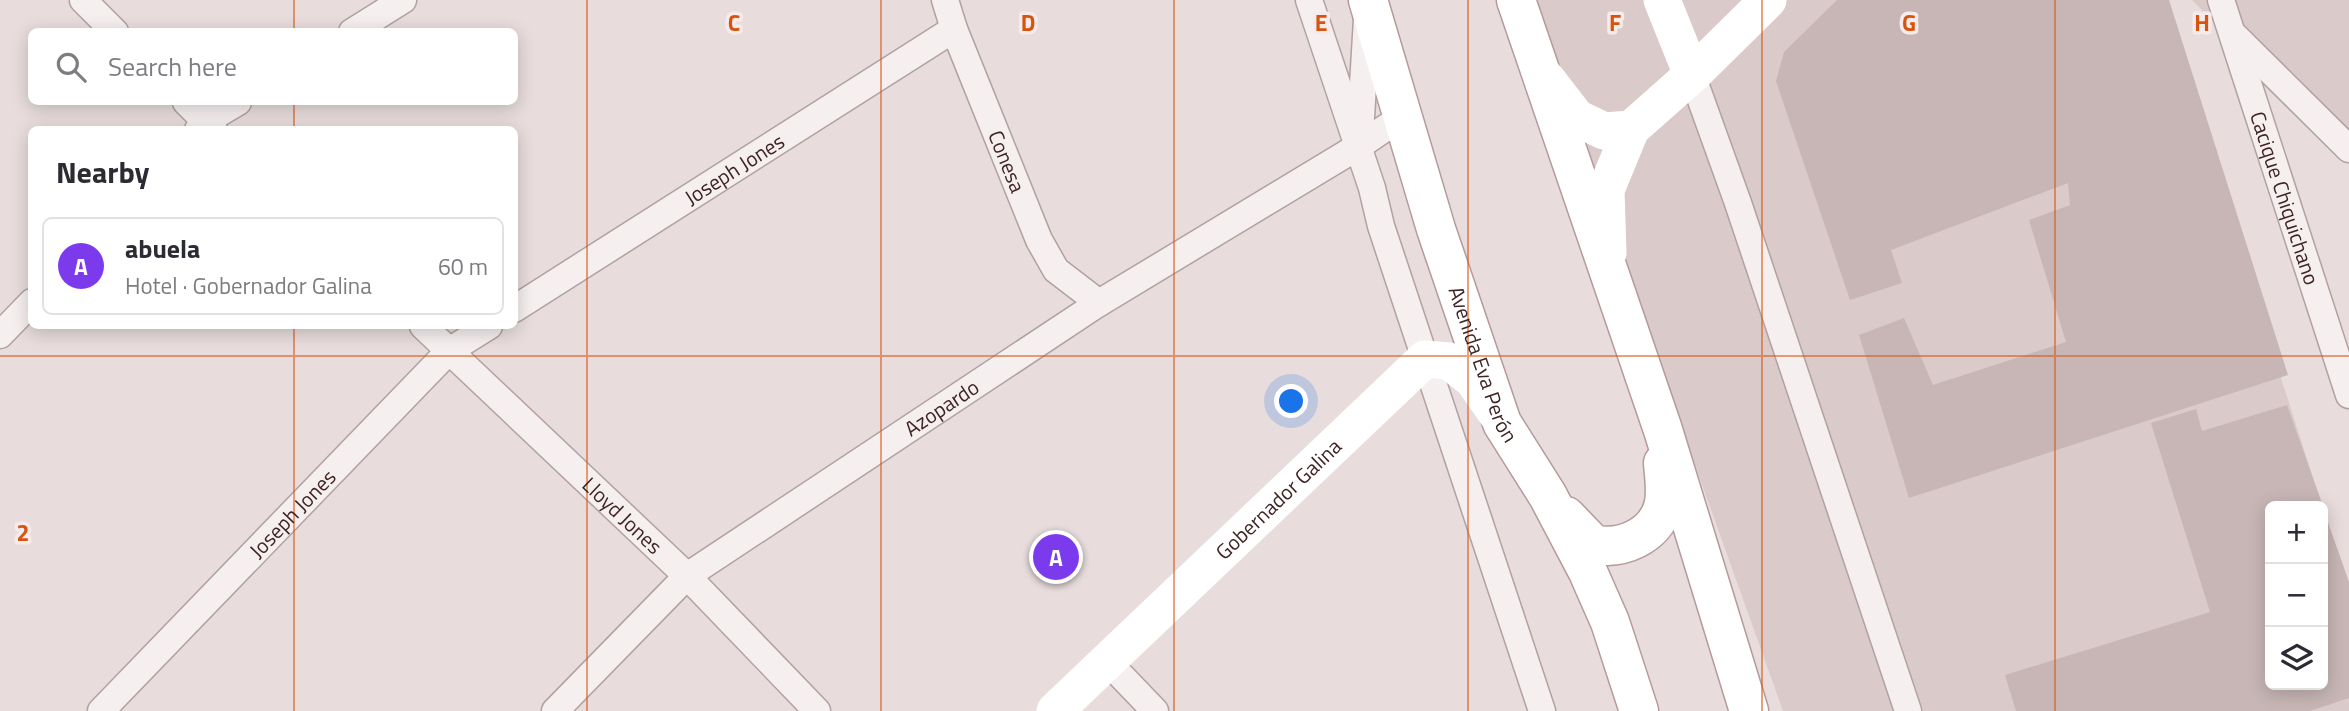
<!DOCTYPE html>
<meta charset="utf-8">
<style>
body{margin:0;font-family:"Titillium Web",sans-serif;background:#f7f7f7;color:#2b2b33}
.controls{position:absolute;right:21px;bottom:21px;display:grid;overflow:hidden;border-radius:10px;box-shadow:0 4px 18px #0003}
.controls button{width:63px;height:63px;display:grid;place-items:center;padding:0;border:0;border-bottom:2px solid #e1e1e2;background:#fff;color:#2b2b33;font:35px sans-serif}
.you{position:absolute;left:1292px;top:402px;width:24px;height:24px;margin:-18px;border:5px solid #fff;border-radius:50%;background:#1a73e8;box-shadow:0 0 0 10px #1a73e833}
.badge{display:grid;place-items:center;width:46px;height:46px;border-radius:50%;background:#7c3aed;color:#fff;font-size:23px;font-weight:700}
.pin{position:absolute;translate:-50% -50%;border:4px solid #fff;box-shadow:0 2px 7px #0006}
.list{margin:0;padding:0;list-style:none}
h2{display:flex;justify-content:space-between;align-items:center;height:91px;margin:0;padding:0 28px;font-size:30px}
h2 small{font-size:23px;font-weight:400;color:#7c7c81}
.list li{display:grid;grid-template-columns:46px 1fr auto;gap:21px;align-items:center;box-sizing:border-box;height:98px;margin:0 14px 14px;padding:0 14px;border:2px solid #e1e1e2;border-radius:10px}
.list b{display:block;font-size:26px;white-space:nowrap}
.list p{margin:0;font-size:23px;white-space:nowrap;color:#7c7c81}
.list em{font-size:23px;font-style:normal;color:#7c7c81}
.icon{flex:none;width:38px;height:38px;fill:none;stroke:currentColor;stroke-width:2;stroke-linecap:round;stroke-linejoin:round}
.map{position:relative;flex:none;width:2349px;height:711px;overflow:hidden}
.search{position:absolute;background:#fff;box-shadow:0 4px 18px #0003;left:28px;top:28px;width:490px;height:77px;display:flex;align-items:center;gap:18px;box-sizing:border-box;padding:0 24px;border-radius:10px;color:#7c7c81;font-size:26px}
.panel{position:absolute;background:#fff;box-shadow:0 4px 18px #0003;left:28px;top:126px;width:490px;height:203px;border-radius:10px}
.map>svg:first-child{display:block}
.built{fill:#dacaca}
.building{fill:#c8b6b6}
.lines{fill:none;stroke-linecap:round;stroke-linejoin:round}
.street-casing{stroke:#b2a1a1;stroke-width:29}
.primary-casing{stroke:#b59a9b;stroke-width:41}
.street{stroke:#f6efef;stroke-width:26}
.secondary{stroke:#fff;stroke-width:37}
.primary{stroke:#fff;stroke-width:38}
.grid{fill:none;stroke:#d7540e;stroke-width:2;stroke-opacity:0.55}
.labels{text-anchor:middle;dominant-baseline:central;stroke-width:7;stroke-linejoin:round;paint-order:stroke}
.street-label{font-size:21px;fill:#3f2424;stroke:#f5ebec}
.grid-label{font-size:23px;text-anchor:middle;font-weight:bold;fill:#d7540e;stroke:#f5ebec;stroke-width:7;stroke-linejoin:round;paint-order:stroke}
</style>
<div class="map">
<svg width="2349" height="711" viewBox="0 0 2349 711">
<rect width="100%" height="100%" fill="#e8dcdc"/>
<path class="built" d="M1529,0h631l162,506h-52v179h53v-177l26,82v121h-566z
M2192,0h157v158z"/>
<path class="building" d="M1837,0h332l119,375 -379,123 -50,-163 45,-17 29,67 133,-43 -37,-122 41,-15 -2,-22 -177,67 11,33 -52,17 -74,-219 8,-29z
M2287,405l36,101h-53v179h53v-177l26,74v116l-39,13h-294l-11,-36 205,-63 -59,-189 45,-14 6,22z"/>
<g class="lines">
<g class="street-casing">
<g id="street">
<path d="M83,0l32,32"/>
<path id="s1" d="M945,0l9,29 85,211 17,30 43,33"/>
<path d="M1309,0l63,188 9,38 161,485"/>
<path id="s2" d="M2221,0l128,395"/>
<path d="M352,32l51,-32"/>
<path d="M2236,37l113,112"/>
<path d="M1692,75l46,128 170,508"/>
<path d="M186,102l28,28"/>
<path d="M198,130l8,-9 32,-19"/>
<path d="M1360,134l7,-115"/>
<path id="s3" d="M514,309l440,-280"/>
<path id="s4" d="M423,326l264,250 130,135"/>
<path d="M0,335l32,-33"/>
<path d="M1107,661l48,50"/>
<path id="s5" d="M101,711l348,-360 40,-25"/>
<path id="s6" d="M555,711l132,-135 412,-273 260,-157 44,-30"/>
</g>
</g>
<g class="primary-casing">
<g id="primary">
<path id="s8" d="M1368,0l68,229 66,194 46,73 40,76 22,50 29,89"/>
<path d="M1516,0l147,430 86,281"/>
<path d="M1566,516l27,28c28,7 62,-8 70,-37 4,-13 1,-30 0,-44"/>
</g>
</g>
<use href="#street" class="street"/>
<g class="secondary">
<path d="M1662,0l30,75"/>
<path d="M1546,78l31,40 27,13 27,-2"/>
<path d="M1608,253l-2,-63 25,-61 61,-54 76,-75"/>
<path id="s7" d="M1055,711l370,-352 24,2 24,19 23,33"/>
</g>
<use href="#primary" class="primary"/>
</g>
<path class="grid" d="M294,0v32M587,0v711M881,0v711M1174,0v711M1468,0v711M1762,0v711M2055,0v711M294,102v28M294,326v385M0,356h2349"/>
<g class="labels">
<g class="street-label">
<text stroke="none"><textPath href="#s1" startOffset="173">Conesa</textPath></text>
<text stroke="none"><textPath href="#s3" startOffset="261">Joseph Jones</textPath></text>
<text stroke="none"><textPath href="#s2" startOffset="208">Cacique Chiquichano</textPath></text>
<text stroke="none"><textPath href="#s8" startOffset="382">Avenida Eva Perón</textPath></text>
<text stroke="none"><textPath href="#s6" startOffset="494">Azopardo</textPath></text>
<text stroke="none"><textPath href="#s7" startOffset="308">Gobernador Galina</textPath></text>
<text stroke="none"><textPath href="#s5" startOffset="275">Joseph Jones</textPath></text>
<text stroke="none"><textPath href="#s4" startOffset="275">Lloyd Jones</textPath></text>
</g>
</g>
<g class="grid-label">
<text x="734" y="31">C</text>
<text x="1028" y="31">D</text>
<text x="1321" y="31">E</text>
<text x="1615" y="31">F</text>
<text x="1909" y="31">G</text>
<text x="2202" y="31">H</text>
<text x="23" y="541">2</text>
</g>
</svg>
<div class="controls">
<button>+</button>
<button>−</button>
<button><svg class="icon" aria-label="layers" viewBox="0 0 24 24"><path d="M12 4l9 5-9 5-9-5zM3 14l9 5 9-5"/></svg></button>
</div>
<div class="you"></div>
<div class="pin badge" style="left:1056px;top:557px">A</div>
<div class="search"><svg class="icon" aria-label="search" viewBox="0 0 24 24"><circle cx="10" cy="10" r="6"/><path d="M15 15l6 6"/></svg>Search here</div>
<section class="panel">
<h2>Nearby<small></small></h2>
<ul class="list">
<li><span class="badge">A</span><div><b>abuela</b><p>Hotel · Gobernador Galina</p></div><em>60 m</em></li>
</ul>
</section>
</div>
